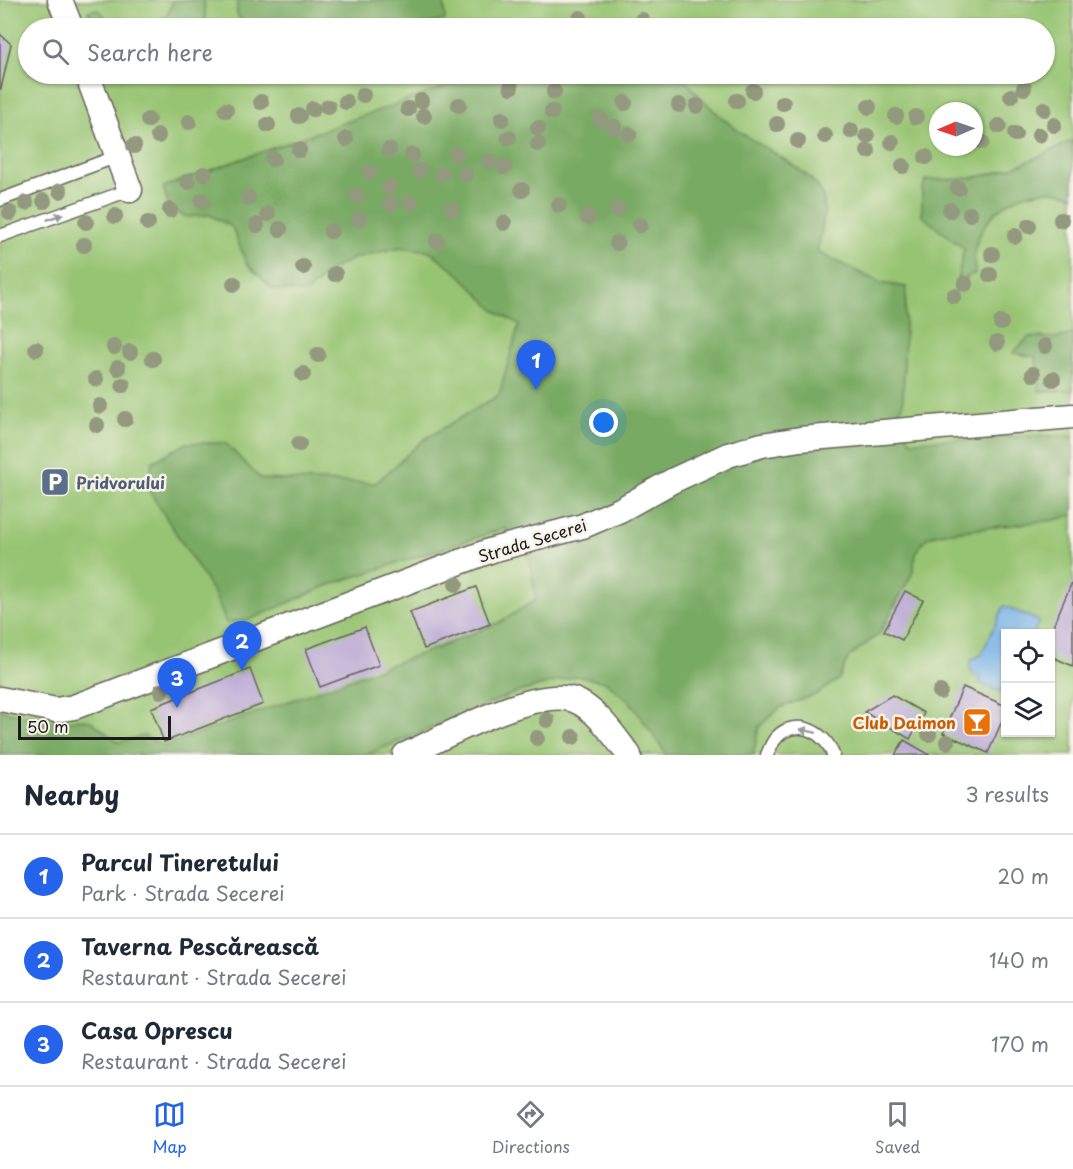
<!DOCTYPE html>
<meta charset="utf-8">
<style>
body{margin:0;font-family:"Playpen Sans",sans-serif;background:#f2f2f3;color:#1f2937}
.controls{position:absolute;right:18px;bottom:18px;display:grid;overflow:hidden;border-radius:0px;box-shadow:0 2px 4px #0004}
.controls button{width:54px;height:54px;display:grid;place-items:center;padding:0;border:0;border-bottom:2px solid #e0e1e3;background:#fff;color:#1f2937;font:30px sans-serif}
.compass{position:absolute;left:929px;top:102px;width:54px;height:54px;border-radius:50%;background:#fff;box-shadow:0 2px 4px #0004;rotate:268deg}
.scale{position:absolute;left:18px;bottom:15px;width:153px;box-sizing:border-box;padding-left:6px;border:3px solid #1c1c1c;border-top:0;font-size:16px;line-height:21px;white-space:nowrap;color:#1c1c1c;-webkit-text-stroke:4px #f7f3e8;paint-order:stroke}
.you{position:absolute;left:604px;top:423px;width:21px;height:21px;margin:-15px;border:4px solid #fff;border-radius:50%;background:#1a73e8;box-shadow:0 0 0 9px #1a73e833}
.badge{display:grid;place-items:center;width:39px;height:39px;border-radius:50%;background:#2563eb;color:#fff;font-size:20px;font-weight:700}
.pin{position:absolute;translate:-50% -50px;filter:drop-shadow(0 2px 3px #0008)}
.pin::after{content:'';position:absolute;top:32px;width:21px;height:18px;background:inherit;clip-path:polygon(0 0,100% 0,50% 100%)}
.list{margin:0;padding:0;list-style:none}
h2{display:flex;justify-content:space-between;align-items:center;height:78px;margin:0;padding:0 24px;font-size:26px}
h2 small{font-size:20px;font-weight:400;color:#747a83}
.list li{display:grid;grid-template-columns:39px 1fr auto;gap:18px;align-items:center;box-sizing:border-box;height:84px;padding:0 24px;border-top:2px solid #e0e1e3}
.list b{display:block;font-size:22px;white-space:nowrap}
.list p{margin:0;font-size:20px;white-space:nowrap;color:#747a83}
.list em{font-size:20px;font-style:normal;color:#747a83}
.icon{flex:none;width:33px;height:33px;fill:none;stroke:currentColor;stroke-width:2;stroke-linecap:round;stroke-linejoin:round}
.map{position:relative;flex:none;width:1073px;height:755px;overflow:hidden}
.search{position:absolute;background:#fff;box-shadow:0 2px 4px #0004;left:18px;right:18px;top:18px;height:66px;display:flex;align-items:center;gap:15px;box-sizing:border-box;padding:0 21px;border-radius:33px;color:#747a83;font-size:22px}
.sheet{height:330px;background:#fff}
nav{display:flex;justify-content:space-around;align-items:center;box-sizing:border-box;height:84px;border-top:2px solid #e0e1e3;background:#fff;font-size:16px;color:#747a83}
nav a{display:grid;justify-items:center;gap:3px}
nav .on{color:#2563eb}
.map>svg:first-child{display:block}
.green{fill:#97c472;stroke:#5a7047;stroke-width:1.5;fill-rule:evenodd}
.forest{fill:#79aa64;stroke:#4a6340;stroke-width:1.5}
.water{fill:#76b1e7;stroke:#496682;stroke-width:1.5}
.building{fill:#b7a6d4}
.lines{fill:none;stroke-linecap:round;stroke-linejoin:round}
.service-casing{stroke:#66645b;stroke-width:15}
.minor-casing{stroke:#66645b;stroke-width:27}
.service{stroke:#fff;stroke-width:12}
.minor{stroke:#fff;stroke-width:24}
.tree{fill:#93997e}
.oneway{fill:#999}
.labels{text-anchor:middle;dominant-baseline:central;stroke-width:5;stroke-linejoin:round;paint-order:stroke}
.service-label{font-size:16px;font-weight:bold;fill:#4e5e75;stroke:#f7f3e8;text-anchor:start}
.street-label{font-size:16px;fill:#1c1c1c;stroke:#f7f3e8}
.food-label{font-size:16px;font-weight:bold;fill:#c56008;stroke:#f7f3e8;text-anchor:end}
</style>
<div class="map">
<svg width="1073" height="755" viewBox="0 0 1073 755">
<rect width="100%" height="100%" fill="#f7f3e8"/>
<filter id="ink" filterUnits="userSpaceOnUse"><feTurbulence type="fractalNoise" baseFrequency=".0167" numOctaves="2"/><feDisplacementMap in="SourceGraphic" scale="12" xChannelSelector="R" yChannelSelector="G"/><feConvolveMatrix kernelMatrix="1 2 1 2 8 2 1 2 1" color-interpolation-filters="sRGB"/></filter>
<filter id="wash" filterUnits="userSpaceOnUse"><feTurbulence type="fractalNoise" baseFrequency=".008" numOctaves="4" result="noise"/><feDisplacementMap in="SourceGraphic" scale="24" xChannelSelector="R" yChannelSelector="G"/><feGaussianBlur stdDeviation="1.35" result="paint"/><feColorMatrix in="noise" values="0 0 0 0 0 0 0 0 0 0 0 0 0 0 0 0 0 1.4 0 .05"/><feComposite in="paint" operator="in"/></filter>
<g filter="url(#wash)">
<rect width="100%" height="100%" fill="#efe9d1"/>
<path class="green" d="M0,0h1073v755h-1073zM28,28h1016v46h-1016zM938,111h36v36h-36zM1006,634h44v98h-44z"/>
<path class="forest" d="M173,0h31l2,23 -17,5h-38c12,-6 19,-15 22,-28z
M237,0h207l1,20 -33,8h-166l-9,-14z
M98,9l12,13 10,6h-26l-6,-17z
M646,15l8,13h-47z
M481,74h200c15,21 34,39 55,55 20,16 81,43 87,68 4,17 -3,38 -6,55l64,31 25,4 -3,118 -8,13 16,23 120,-5h42v79l-18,5 -111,13 -16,4 -11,13 -5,24 -32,59 -32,25 -9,21 -22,15 -36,13 -22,20 -6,28h-86l-36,-52 -25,-21 -30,-6 -61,17 -149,62h-366v-45l61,13 19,-4 11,2 27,21 26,-6 20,10 273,-98 63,-26 36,-22 -6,-40 -24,-32 -177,57 -80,35 -23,3 -12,-30 -66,-104 4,-27 35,-19h38l36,36 115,4 47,-43 76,-45 20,-71 -24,-13 -34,-35 -31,-25 -29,-4 -46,11 -24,12 -25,23 -33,-4 -26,-25 -15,-37 -22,-12 -23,2 -17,-7 -7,-23z
M1073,140v56c-39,-16 -86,9 -97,49 -3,9 -1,20 -1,29l-6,1 -14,15 9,-41 -42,-33v-27l4,-9c11,-1 21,0 32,-1 40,-2 80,-21 115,-39z
M1073,334v57h-34l-3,-34 -23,-4 16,-16 28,1z"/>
<path class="water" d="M1004,606l35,15 -5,12 -28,1 -1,52h-2l-3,6 -21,-9 2,-5 -8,-4 -4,-8 2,-6 10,-5z"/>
<g id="blocks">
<path class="building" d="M0,34l11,10 -10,45h-1z
M1073,580v86l-23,-10v-23z
M476,587l14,37 -66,25 -14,-37z
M905,591l18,9 -21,40 -18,-9z
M365,627l14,38 -59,22 -14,-38z
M250,669l13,35 -99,38 -13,-34z
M963,687l43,19v6l-18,41 -45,-20z
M892,695l32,18 -14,26 -46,-27z
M904,740l26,15h-35z"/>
</g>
</g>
<g filter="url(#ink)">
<use href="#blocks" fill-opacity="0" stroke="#66645b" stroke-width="1.5"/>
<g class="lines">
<g class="service-casing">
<path id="service" d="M0,200l118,-44
M0,236l130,-46
M767,755c2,-4 4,-10 6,-13 17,-26 52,-13 60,13"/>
</g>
<g class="minor-casing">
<path id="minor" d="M60,0l11,28
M87,74l43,116
M0,699l56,11 18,-3 418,-157 91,-24 37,-16 52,-29 56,-26 34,-10 38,-6 273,-23
M405,755c38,-17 131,-69 169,-55 23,9 40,36 55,55"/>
</g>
<use href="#service" class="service"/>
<use href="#minor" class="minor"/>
</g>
<g class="tree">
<circle cx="580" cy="18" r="8"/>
<circle cx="642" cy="20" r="8"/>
<circle cx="511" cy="87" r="8"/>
<circle cx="1024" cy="88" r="8"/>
<circle cx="753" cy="91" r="8"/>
<circle cx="554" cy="92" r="8"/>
<circle cx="363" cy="95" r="8"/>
<circle cx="1011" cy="96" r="8"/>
<circle cx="421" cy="101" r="8"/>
<circle cx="737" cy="101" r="8"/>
<circle cx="261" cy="102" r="8"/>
<circle cx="346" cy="102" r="8"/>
<circle cx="625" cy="103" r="8"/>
<circle cx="783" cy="103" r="8"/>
<circle cx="459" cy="105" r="8"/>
<circle cx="679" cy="105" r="8"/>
<circle cx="697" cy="106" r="8"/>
<circle cx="328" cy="107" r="8"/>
<circle cx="869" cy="107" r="8"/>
<circle cx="313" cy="109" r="8"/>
<circle cx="408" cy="109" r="8"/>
<circle cx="1044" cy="109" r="8"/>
<circle cx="226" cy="110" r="8"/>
<circle cx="552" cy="112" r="8"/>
<circle cx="299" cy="116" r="8"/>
<circle cx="424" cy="116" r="8"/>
<circle cx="896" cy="116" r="8"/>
<circle cx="916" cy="117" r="8"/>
<circle cx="502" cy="119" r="8"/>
<circle cx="600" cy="119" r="8"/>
<circle cx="148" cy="120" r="8"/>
<circle cx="189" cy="122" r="8"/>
<circle cx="777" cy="124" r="8"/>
<circle cx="268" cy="125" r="8"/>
<circle cx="1054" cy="125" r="8"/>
<circle cx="999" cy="126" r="8"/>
<circle cx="614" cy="127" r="8"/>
<circle cx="538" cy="128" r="8"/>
<circle cx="851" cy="131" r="8"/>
<circle cx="629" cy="134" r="8"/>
<circle cx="1015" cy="134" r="8"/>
<circle cx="1039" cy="135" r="8"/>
<circle cx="158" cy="136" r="8"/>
<circle cx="825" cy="136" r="8"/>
<circle cx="867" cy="136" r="8"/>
<circle cx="509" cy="138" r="8"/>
<circle cx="346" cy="139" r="8"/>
<circle cx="798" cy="141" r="8"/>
<circle cx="892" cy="142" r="8"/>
<circle cx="982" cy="142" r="8"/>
<circle cx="538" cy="144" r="8"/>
<circle cx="134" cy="146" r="8"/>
<circle cx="299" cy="150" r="8"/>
<circle cx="389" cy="150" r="8"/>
<circle cx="868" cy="151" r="8"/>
<circle cx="456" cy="154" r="8"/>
<circle cx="412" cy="155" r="8"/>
<circle cx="926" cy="157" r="8"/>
<circle cx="273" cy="159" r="8"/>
<circle cx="489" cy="161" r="8"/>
<circle cx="903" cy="166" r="8"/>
<circle cx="504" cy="167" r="8"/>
<circle cx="419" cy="171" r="8"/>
<circle cx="370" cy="172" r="8"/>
<circle cx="204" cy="174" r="8"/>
<circle cx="442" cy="174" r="8"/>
<circle cx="465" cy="174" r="8"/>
<circle cx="188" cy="182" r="8"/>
<circle cx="389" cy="187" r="8"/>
<circle cx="958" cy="188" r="8"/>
<circle cx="522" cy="190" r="8"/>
<circle cx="60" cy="191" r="8"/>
<circle cx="357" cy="196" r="8"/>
<circle cx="248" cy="198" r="8"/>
<circle cx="44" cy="201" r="8"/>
<circle cx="202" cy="201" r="8"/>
<circle cx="26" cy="203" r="8"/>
<circle cx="411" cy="203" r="8"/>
<circle cx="391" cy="204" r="8"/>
<circle cx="559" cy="205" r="8"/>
<circle cx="452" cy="209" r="8"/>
<circle cx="170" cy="210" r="8"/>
<circle cx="617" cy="210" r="8"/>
<circle cx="950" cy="210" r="8"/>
<circle cx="10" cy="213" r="8"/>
<circle cx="268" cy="214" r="8"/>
<circle cx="970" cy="214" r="8"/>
<circle cx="115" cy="216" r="8"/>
<circle cx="588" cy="217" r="8"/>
<circle cx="359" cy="219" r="8"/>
<circle cx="1061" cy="220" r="8"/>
<circle cx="86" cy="222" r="8"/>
<circle cx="148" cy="223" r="8"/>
<circle cx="504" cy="223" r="8"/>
<circle cx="257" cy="225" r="8"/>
<circle cx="640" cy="225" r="8"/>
<circle cx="1029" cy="226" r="8"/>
<circle cx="280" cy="229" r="8"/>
<circle cx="331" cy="231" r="8"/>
<circle cx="1015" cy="236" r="8"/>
<circle cx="437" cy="241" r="8"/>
<circle cx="617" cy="243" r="8"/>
<circle cx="84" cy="245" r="8"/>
<circle cx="992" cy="254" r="8"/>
<circle cx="303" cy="267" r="8"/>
<circle cx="335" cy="274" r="8"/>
<circle cx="990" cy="275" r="8"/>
<circle cx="234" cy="284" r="8"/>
<circle cx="965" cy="284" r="8"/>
<circle cx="954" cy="296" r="8"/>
<circle cx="1001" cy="323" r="8"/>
<circle cx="997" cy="343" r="8"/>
<circle cx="1045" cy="346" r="8"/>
<circle cx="114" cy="347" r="8"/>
<circle cx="36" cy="349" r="8"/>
<circle cx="130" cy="352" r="8"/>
<circle cx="318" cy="355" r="8"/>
<circle cx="153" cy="359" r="8"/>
<circle cx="118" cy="368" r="8"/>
<circle cx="303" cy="374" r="8"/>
<circle cx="1033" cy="374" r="8"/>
<circle cx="96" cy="379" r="8"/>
<circle cx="1053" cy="379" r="8"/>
<circle cx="123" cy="385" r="8"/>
<circle cx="100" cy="406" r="8"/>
<circle cx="125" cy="419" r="8"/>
<circle cx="97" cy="425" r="8"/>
<circle cx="299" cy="444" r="8"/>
<circle cx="456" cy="584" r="8"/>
<circle cx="187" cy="680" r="8"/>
<circle cx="161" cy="691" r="8"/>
<circle cx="940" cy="692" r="8"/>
<circle cx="547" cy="720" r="8"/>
<circle cx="929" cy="734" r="8"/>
<circle cx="573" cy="737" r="8"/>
<circle cx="537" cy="738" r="8"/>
<circle cx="947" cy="742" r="8"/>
</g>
<defs><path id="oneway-solid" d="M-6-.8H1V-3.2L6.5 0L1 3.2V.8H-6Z" transform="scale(1.5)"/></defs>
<g class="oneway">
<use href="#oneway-solid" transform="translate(55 217) rotate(-20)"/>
<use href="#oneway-solid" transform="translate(808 731) rotate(-168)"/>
</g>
</g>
<defs>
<g id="parking-square" transform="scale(1.5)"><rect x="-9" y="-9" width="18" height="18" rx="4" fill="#5c6f8a" stroke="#f7f3e8"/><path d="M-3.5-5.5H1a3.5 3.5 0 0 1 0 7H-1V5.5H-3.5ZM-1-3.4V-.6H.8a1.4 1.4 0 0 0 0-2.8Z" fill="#fff"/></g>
<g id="bar-square" transform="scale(1.5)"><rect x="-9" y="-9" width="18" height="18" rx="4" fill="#e8710a" stroke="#f7f3e8"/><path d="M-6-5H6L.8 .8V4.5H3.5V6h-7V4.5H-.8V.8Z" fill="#fff"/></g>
</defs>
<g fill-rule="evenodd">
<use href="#parking-square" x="55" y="482"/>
<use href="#bar-square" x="977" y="722"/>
</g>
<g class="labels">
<g class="service-label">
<text x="76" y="482">Pridvorului</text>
</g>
<g class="street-label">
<text transform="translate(532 540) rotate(-17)">Strada Secerei</text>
</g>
<g class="food-label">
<text x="956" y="722">Club Daimon</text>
</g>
</g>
</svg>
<div class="controls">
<button><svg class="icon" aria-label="locate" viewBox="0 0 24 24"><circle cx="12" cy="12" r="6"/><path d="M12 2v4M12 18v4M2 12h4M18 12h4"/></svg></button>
<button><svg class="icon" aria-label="layers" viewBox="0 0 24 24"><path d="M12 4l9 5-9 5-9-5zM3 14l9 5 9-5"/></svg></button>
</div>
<svg class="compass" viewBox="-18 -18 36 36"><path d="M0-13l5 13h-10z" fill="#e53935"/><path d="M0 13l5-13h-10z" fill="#747a83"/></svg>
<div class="scale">50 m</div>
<div class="you"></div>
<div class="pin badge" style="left:536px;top:390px">1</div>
<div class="pin badge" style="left:242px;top:671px">2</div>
<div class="pin badge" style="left:177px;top:708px">3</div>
<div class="search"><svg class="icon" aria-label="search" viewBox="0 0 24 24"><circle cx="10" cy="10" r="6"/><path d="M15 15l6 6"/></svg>Search here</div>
</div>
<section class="sheet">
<h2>Nearby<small>3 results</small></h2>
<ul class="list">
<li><span class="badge">1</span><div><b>Parcul Tineretului</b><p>Park · Strada Secerei</p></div><em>20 m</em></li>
<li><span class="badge">2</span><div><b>Taverna Pescărească</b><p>Restaurant · Strada Secerei</p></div><em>140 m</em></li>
<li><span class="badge">3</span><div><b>Casa Oprescu</b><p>Restaurant · Strada Secerei</p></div><em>170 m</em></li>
</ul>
</section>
<nav>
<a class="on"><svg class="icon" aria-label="map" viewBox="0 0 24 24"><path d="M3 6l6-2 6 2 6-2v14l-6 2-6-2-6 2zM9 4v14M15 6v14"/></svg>Map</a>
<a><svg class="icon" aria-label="directions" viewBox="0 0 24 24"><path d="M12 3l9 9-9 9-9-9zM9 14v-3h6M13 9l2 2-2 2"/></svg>Directions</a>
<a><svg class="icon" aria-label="saved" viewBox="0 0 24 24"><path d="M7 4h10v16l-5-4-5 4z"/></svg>Saved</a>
</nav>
